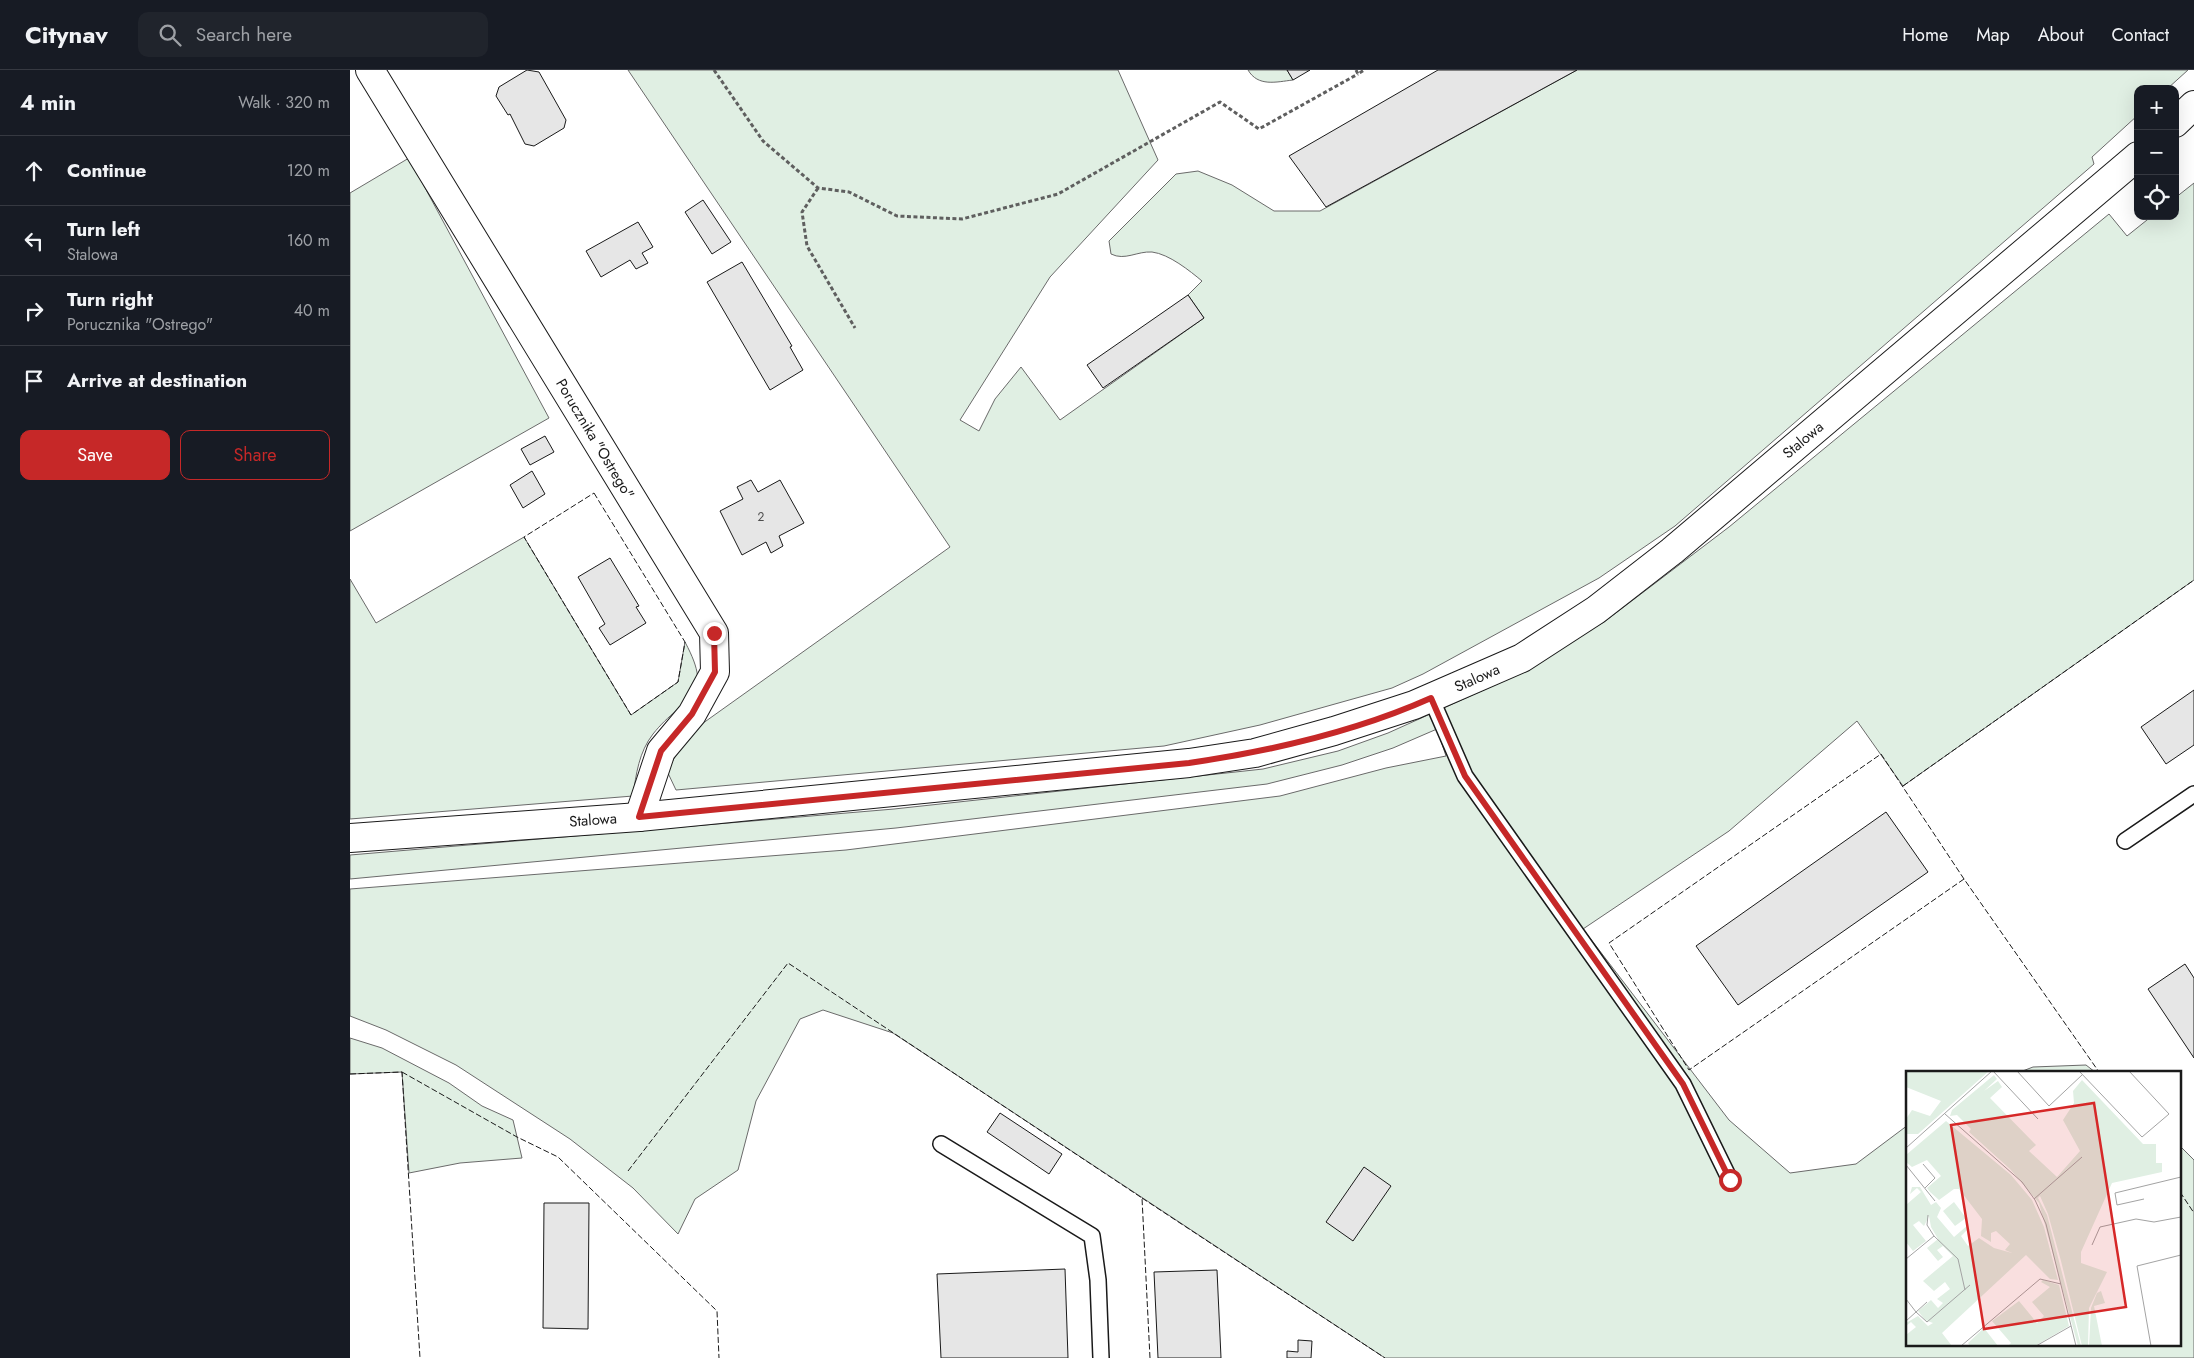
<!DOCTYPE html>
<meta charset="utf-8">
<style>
body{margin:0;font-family:Jost,sans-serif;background:#20242c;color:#f1f3f6}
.controls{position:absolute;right:15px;top:15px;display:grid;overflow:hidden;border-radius:10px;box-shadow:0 5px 20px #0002}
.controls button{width:45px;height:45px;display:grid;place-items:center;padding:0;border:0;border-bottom:1px solid #363941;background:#171b24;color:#f1f3f6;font:25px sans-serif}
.stop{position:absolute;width:15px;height:15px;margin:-11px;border:4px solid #c62828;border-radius:50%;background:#fff}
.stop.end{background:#c62828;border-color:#fff;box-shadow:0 1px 5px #0008}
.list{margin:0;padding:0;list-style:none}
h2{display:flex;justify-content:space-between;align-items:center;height:65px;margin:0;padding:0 20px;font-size:21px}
h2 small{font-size:16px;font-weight:400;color:#9ea1a6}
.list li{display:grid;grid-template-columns:32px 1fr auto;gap:15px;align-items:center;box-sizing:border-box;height:70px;padding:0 20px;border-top:1px solid #363941}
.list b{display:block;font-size:19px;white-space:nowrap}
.list p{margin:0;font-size:16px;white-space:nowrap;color:#9ea1a6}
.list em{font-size:16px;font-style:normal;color:#9ea1a6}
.actions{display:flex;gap:10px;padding:15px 20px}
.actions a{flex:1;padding:11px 0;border:1px solid #c62828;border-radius:10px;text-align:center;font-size:18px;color:#c62828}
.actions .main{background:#c62828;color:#fff}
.icon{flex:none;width:28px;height:28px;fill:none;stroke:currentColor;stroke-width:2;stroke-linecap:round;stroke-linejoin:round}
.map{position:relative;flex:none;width:1844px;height:1288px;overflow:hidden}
header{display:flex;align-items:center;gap:30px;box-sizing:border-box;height:70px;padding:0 25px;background:#171b24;border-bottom:1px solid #363941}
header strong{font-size:24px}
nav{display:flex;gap:28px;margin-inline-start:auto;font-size:18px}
.search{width:350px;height:45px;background:#20242c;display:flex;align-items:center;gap:12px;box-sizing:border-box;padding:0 18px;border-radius:10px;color:#9ea1a6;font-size:19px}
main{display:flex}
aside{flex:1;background:#171b24}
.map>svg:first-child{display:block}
.green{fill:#e0efe3;stroke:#6a6a6a}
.building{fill:#e6e6e6;stroke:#1a1a1a}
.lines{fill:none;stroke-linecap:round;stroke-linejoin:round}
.lane-casing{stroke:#1a1a1a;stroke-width:18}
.street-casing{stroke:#1a1a1a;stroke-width:30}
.secondary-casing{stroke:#1a1a1a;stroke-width:30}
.path{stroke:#5f5f5f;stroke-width:3;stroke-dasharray:4 2.5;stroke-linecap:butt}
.lane{stroke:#fff;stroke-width:15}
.street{stroke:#fff;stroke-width:28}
.secondary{stroke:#fff;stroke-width:28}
.fence{stroke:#1a1a1a;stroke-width:1;stroke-dasharray:6 2.5;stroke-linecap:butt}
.route{stroke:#c62828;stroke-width:6}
.labels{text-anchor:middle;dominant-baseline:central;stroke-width:4;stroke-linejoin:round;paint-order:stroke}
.number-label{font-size:12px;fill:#4d4d4d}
.street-label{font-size:15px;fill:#1a1a1a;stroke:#fff}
.inset-road{fill:none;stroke:#a3a3a3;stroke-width:1}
.view{fill:#d62828;fill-opacity:0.15;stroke:#d62828;stroke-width:2.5}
.inset-edge{fill:none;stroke:#1a1a1a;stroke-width:2.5}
</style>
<header>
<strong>Citynav</strong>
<div class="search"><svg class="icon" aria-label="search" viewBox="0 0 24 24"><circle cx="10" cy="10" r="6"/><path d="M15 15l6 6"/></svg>Search here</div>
<nav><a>Home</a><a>Map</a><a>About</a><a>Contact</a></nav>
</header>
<main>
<aside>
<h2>4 min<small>Walk · 320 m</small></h2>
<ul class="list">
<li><svg class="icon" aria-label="ahead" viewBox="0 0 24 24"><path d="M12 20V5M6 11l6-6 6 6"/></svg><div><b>Continue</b></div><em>120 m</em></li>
<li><svg class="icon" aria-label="left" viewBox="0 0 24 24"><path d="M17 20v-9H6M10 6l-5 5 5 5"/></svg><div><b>Turn left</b><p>Stalowa</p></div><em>160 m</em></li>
<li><svg class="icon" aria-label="right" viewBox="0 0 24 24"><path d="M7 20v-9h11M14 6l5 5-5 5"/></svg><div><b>Turn right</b><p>Porucznika &quot;Ostrego&quot;</p></div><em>40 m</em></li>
<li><svg class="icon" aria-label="arrive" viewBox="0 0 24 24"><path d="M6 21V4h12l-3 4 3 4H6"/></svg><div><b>Arrive at destination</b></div></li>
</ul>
<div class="actions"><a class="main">Save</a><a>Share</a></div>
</aside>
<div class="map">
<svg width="1844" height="1288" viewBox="0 0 1844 1288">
<rect width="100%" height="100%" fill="#fff"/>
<path class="green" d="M278,0h490l40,90 -108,117 -90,143 19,11 16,-32 26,-32 39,53 144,-102 -16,-23 14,-14c-12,-10 -33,-27 -50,-29 -15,-1 -27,9 -41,2l-2,-13 67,-67 22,-3 34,14 42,26h46l257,-141h611l-21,19h-29v26l-46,42 2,7 -419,362 -76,52 -176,96 -31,14 -132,37 -96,21 -488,44 -9,-19 13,-23 19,-22 251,-179z
M898,0h39l6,10c-17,2 -35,7 -45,-10z
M59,88l140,260 -199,113v-338z
M1844,113v397l-291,206 -46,-65 -128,110 -146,98 146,191 61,53 66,-9 52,-39v219h272v-198l14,14v198h-809l-492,-325 -70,-23 -23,9 -44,82 -18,69 -43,29 -17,35 -45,-46 -63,-49 -114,-74 -70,-35 -36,-14v-127l496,-39 434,-54 106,-28 60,-12 -9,-27 -44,19 -51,17 -75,19 -371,44 -546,51v-24l544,-46 369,-40 75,-18 50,-18 111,-50 105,-61 125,-95 380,-313 18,22 25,-20h23v-18z
M174,467l107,178 47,-33 7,-40c31,58 -1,53 -32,92 -14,18 -17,40 -20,62l-283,23v-240l26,44z
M0,968l32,10 67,35 33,23 31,14 9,38 -62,5 -51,10 -7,-101 -52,2z
M1736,995l9,7h-75l13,-5z"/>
<path class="building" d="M177,0l12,2 27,48 -2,8 -30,18 -9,-2 -15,-30 -2,1 -12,-19 3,-9z
M937,0h23l-17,10z
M1088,0h139l-251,137 -37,-51z
M353,130l28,42 -19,12 -27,-42z
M288,152l15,25 -11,6 6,10 -12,6 -6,-9 -29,17 -15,-26z
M392,192l50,84 -2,1 13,23 -33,20 -63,-108z
M838,225l16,23 -101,70 -16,-23z
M195,366l9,16 -24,13 -9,-16z
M182,401l13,23 -22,14 -13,-23z
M401,410l7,12 22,-12 24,43 -25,13 4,10 -12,7 -5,-11 -24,13 -22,-44 23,-12 -6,-12z
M260,488l29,48 -3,1 10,16 -36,22 -11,-17 6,-4 -27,-47z
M1844,620v55l-28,19 -25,-37z
M1536,742l42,60 -190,133 -42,-59z
M1835,894l9,14v80l-46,-69z
M650,1043l62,41 -13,20 -62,-42z
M1014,1097l27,19 -38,55 -27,-19z
M194,1133h45l-1,126 -45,-1z
M715,1199l3,89h-127l-4,-84z
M867,1200l4,88h-63l-4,-86z
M948,1270l14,1 -1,17h-24v-7l11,1z"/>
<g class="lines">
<g class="lane-casing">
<path id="lane" d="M1081,628l34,78 218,308 47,96
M1775,771l69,-47
M591,1074l151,92 6,44 3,78"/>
</g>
<g class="street-casing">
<path id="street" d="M20,0l344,563 1,39 -23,42 -31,37 -22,66"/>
</g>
<g class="secondary-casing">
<path id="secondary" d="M1825,53l19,-18
M0,768l289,-21 550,-54 66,-10 79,-22 80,-26 108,-47 74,-48 76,-59 466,-395"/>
</g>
<path class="path" d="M364,0l49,71 55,47 31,4 48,24 65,3 96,-25 162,-92 39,27 99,-55
M1006,0l2,4 6,-4
M468,118l-16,24 5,34 48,82"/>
<use href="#lane" class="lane"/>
<use href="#street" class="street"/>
<use href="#secondary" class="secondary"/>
<path class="fence" d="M244,423l91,149 -7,40 -47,33 -107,-178z
M1553,716l291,-206
M1614,809l-275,191 -80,-127 272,-189 83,125 135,193
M52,1002l115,65 41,20 159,154 2,47
M0,1004l52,-2 18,286
M278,1101l160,-208 354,235 8,160
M1830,1122l14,21
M792,1128l243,160"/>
</g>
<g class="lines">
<path class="route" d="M364,563l1,39 -23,42 -31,37 -22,66 550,-54c82,-12 166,-31 242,-65l34,78 218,308 47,96"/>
</g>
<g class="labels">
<g class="number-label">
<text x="411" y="447">2</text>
</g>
<g class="street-label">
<text transform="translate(245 369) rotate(59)">Porucznika "Ostrego"</text>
<text transform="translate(1453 370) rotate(-40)">Stalowa</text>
<text transform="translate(1127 608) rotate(-24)">Stalowa</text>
<text transform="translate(243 750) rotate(-4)">Stalowa</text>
</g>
</g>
<g transform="translate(1556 1001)">
<rect width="275" height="275" fill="#fff"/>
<path d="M1,0h82l-71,63h-12v-15l6,-9 18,6 11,-15 -35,-14zM88,4l3,4 -13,12 14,-10 4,6 -12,11 46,47 -7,6 28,26 23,-26 -17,-31 11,-17 -1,-12 9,-11 61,64h13v19h6v9l-50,11 -31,69v11l26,9 -18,36 -1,38h-6l-21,-85 -13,-47 -8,-18 -2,2 9,17 34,131h-3l-39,-143 -29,-34 -41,-37 2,-3 -14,-14 -7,1 2,-6zM40,50l65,54 21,25 12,27 14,53 -8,-1 -24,-24 -84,78 10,13h-46v-11l10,-8 -5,-5 -5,4v-3l12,-7 10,10 5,-3 -8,-3 -7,-9 13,-11 7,8 5,-5 -6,-4 13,-10 -5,-7 -11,9 -11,-10 30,-25 -10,-10 -6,4 6,7 -5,4 -11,-13 11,-9 -7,-12 -2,-11 -5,10 -5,-5 -6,4 13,16 -13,10 -7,-9v-37l15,-13 -4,-4 -7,6 2,-7h8l11,18 5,-3 5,6 -4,9 17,20 14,-12v4l-7,7 7,10 11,-8 15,10 18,5 -7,-3 5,-6 -14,-13 -5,2v9l-10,-6 1,-17 -23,-30h-5l-15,11 -9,-8 -3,-4 14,-12 -14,-16 -15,7 -6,-5v-7zM48,131l12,16 -11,8 -12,-15zM137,209l16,5 10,41 -34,20h-27l3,-3 -19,-22 27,-20 18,22 7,-7 -12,-14 18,-15 -9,-5zM195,220l4,12 -11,3 8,40h-13l2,-38 6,-15zM78,257l14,18h-28l-2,-3z" fill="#e0efe3"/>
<path class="inset-road" d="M87,0l45,48M111,0l32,35 33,-31M173,0l63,66 27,-23 -40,-43M39,43l77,68 13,18 11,24 30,122M0,77l86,-77M17,93l12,14 -10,10M0,94l29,36M128,128l48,-42M238,128l-27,6 -2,-12 66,-16M28,165l24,23 7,31M186,174l8,-18 36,-8 18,3 27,-5M0,188l28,-23 -7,-11 1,-10M0,228l10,13 -10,9M21,231l-11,10 11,10 43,-37M55,275l79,-67 21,5M130,275l35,-20M245,275l-14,-80 44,-11"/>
<path class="view" d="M188,32l32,204 -142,22 -33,-204z"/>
<rect width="275" height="275" class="inset-edge"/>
</g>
</svg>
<div class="controls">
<button>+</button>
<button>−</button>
<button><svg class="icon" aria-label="locate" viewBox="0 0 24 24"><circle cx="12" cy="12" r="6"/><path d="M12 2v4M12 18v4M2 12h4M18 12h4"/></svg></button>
</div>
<div class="stop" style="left:1380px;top:1110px"></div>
<div class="stop end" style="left:364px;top:563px"></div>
</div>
</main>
